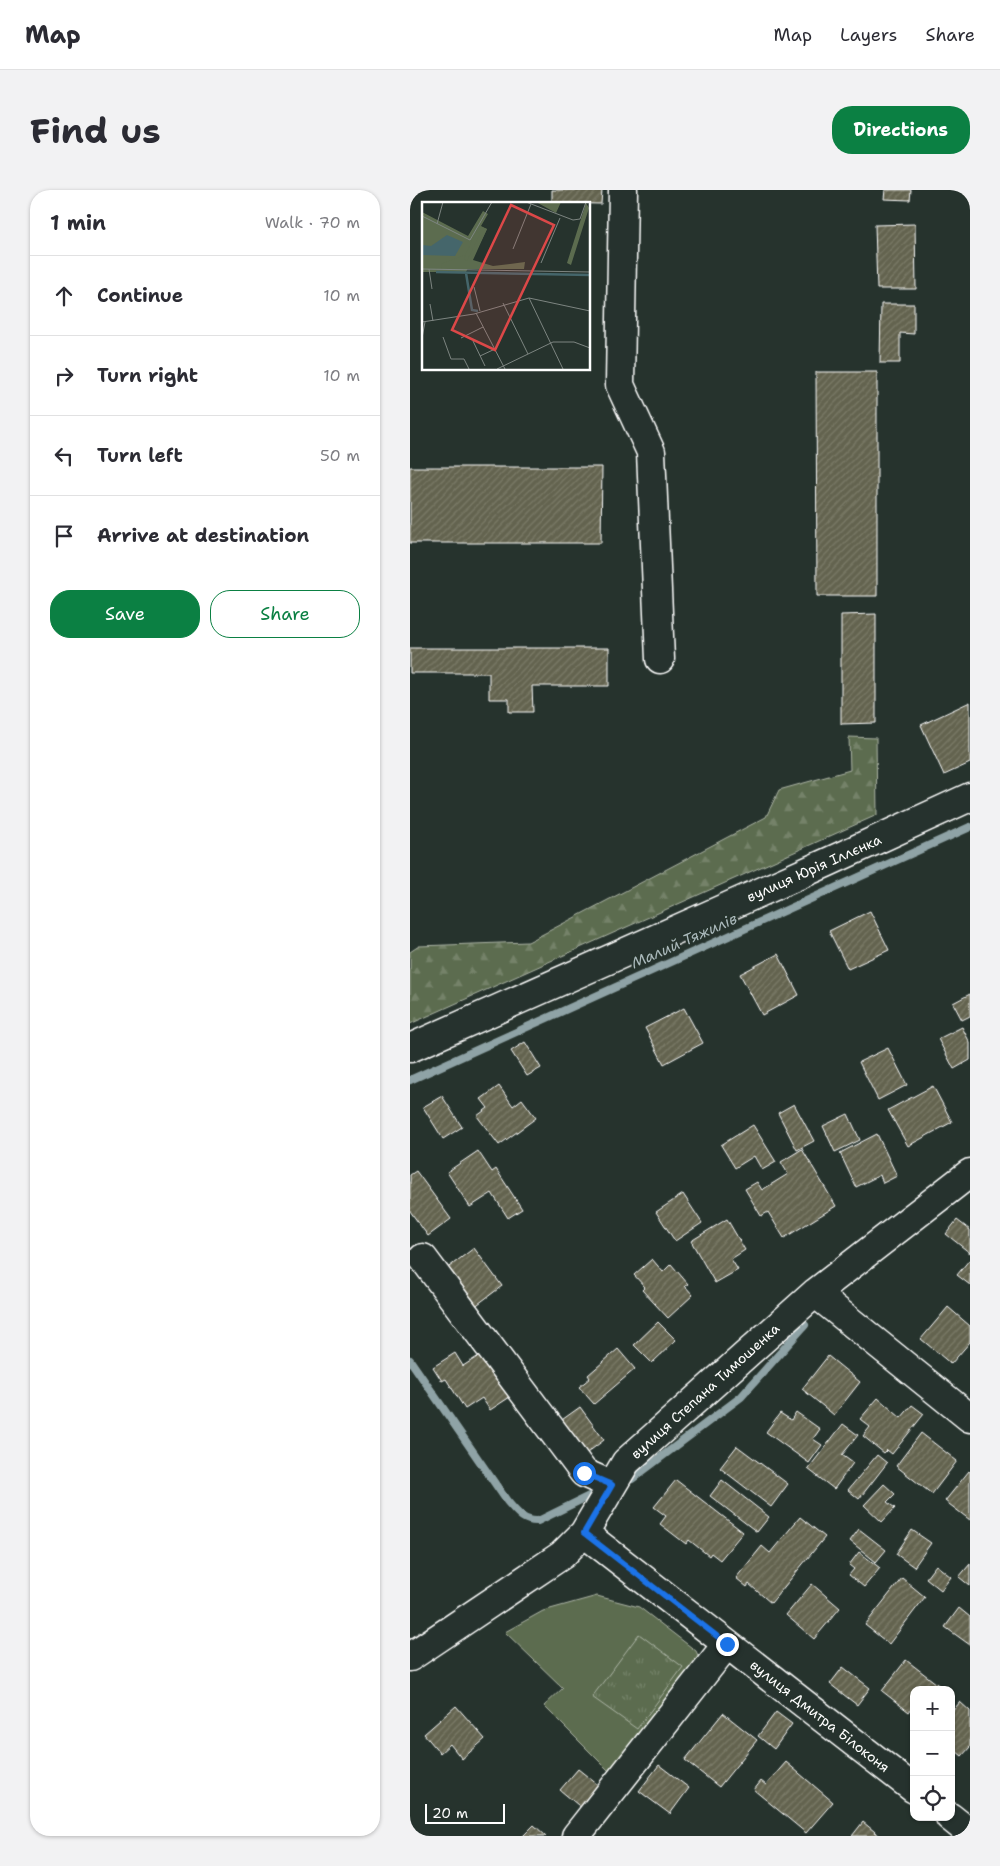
<!DOCTYPE html>
<meta charset="utf-8">
<style>
body{margin:0;font-family:"Shantell Sans",sans-serif;background:#f2f2f3;color:#2b2b33}
.controls{position:absolute;right:15px;bottom:15px;display:grid;overflow:hidden;border-radius:10px;box-shadow:0 1px 4px #0004}
.controls button{width:45px;height:45px;display:grid;place-items:center;padding:0;border:0;border-bottom:1px solid #e1e1e2;background:#fff;color:#2b2b33;font:25px sans-serif}
.scale{position:absolute;left:15px;bottom:12px;width:80px;box-sizing:border-box;padding-left:5px;border:2px solid #fff;border-top:0;font-size:14px;line-height:18px;white-space:nowrap;color:#fff;-webkit-text-stroke:4px #26332d;paint-order:stroke}
.stop{position:absolute;width:15px;height:15px;margin:-11px;border:4px solid #1a73e8;border-radius:50%;background:#fff}
.stop.end{background:#1a73e8;border-color:#fff;box-shadow:0 1px 5px #0008}
.list{margin:0;padding:0;list-style:none}
h2{display:flex;justify-content:space-between;align-items:center;height:65px;margin:0;padding:0 20px;font-size:21px}
h2 small{font-size:16px;font-weight:400;color:#7c7c81}
.list li{display:grid;grid-template-columns:32px 1fr auto;gap:15px;align-items:center;box-sizing:border-box;height:80px;padding:0 20px;border-top:1px solid #e1e1e2}
.list b{display:block;font-size:19px;white-space:nowrap}
.list em{font-size:16px;font-style:normal;color:#7c7c81}
.actions{display:flex;gap:10px;padding:15px 20px}
.actions a{flex:1;padding:11px 0;border:1px solid #0b8043;border-radius:20px;text-align:center;font-size:18px;color:#0b8043}
.actions .main{background:#0b8043;color:#fff}
.icon{flex:none;width:28px;height:28px;fill:none;stroke:currentColor;stroke-width:2;stroke-linecap:round;stroke-linejoin:round}
.map{position:relative;flex:none;width:560px;height:1646px;overflow:hidden;border-radius:20px}
header{display:flex;align-items:center;gap:30px;box-sizing:border-box;height:70px;padding:0 25px;background:#fff;border-bottom:1px solid #e1e1e2}
header strong{font-size:24px}
nav{display:flex;gap:28px;margin-inline-start:auto;font-size:18px}
.intro{display:flex;align-items:center;justify-content:space-between;box-sizing:border-box;height:120px;padding:0 30px}
h1{margin:0;font-size:35px}
.button{padding:12px 22px;border-radius:20px;background:#0b8043;color:#fff;font-size:18px;font-weight:700}
main{display:flex;gap:30px;padding:0 30px}
aside{flex:1;background:#fff;border-radius:20px;box-shadow:0 1px 4px #0004}
.map>svg:first-child{display:block}
.green{fill:#5c6c4f;stroke:#aeb6a7}
.forest{fill:url(#forest-firs);stroke:#aeb6a7}
.park{fill:url(#park-tufts);stroke:#aeb6a7}
.lines{fill:none;stroke-linecap:round;stroke-linejoin:round}
.stream{stroke:#8fa3a6;stroke-width:8}
.building{fill:url(#building-hatch);stroke:#fff}
.minor-casing{stroke:#fff;stroke-width:31}
.minor{stroke:#26332d;stroke-width:28}
.route{stroke:#1a73e8;stroke-width:6}
.labels{text-anchor:middle;dominant-baseline:central;stroke-width:4;stroke-linejoin:round;paint-order:stroke}
.street-label{font-size:14px;fill:#fff;stroke:#26332d}
.water-label{font-size:15px;font-style:italic;fill:#abbabc;stroke:#26332d}
.inset-river{fill:none;stroke:#45666b;stroke-width:2.5}
.inset-road{fill:none;stroke:#7d8581;stroke-width:1}
.view{fill:#dc4848;fill-opacity:0.15;stroke:#dc4848;stroke-width:2.5}
.inset-edge{fill:none;stroke:#fff;stroke-width:2.5}
</style>
<header>
<strong>Map</strong>
<nav><a>Map</a><a>Layers</a><a>Share</a></nav>
</header>
<div class="intro"><h1>Find us</h1><a class="button">Directions</a></div>
<main>
<aside>
<h2>1 min<small>Walk · 70 m</small></h2>
<ul class="list">
<li><svg class="icon" aria-label="ahead" viewBox="0 0 24 24"><path d="M12 20V5M6 11l6-6 6 6"/></svg><div><b>Continue</b></div><em>10 m</em></li>
<li><svg class="icon" aria-label="right" viewBox="0 0 24 24"><path d="M7 20v-9h11M14 6l5 5-5 5"/></svg><div><b>Turn right</b></div><em>10 m</em></li>
<li><svg class="icon" aria-label="left" viewBox="0 0 24 24"><path d="M17 20v-9H6M10 6l-5 5 5 5"/></svg><div><b>Turn left</b></div><em>50 m</em></li>
<li><svg class="icon" aria-label="arrive" viewBox="0 0 24 24"><path d="M6 21V4h12l-3 4 3 4H6"/></svg><div><b>Arrive at destination</b></div></li>
</ul>
<div class="actions"><a class="main">Save</a><a>Share</a></div>
</aside>
<div class="map">
<svg width="560" height="1646" viewBox="0 0 560 1646">
<defs>
<pattern id="forest-firs" width="22" height="20" patternUnits="userSpaceOnUse" patternTransform="scale(1.25)"><rect width="22" height="20" fill="#5c6c4f"/><path d="M5 1l3.5 6h-7zM16 11l3.5 6h-7z" fill="#748269"/></pattern>
<pattern id="park-tufts" width="24" height="20" patternUnits="userSpaceOnUse" patternTransform="scale(1.25)"><rect width="24" height="20" fill="#5c6c4f"/><path d="M3 7l-1-3M5 7V3M7 7l1-3M15 17l-1-3M17 17v-4M19 17l1-3" fill="none" stroke="#748269"/></pattern>
<pattern id="building-hatch" width="6" height="6" patternUnits="userSpaceOnUse" patternTransform="scale(1.25)"><rect width="6" height="6" fill="#64644f"/><path d="M-1 1l2-2M0 6l6-6M5 7l2-2" fill="none" stroke="#7b7b69"/></pattern>
</defs>
<rect width="100%" height="100%" fill="#26332d"/>
<filter id="ink" filterUnits="userSpaceOnUse"><feTurbulence type="fractalNoise" baseFrequency=".02" numOctaves="2"/><feDisplacementMap in="SourceGraphic" scale="10" xChannelSelector="R" yChannelSelector="G"/><feConvolveMatrix kernelMatrix="1 2 1 2 8 2 1 2 1" color-interpolation-filters="sRGB"/></filter>
<g filter="url(#ink)">
<path class="green" d="M187,1406l42,11 57,44 4,9 -88,114 -68,-68 19,-18 -58,-56 38,-21z"/>
<path class="forest" d="M439,547l27,1 1,77 -467,209v-72l9,-6 109,-4 238,-125 13,-27 71,-20z"/>
<path class="park" d="M229,1444l44,33 -46,62 -45,-32z"/>
<g class="lines">
<path class="stream" d="M0,890l560,-253
M0,1170l97,141c9,10 16,21 31,20l61,-30
M222,1289l109,-82 64,-72"/>
</g>
<path class="building" d="M142,0h50l-1,14 -49,-1z
M475,0h26l-1,10 -26,-1z
M505,34l1,65h-39l-2,-64z
M471,114h33v30l-14,-1v30h-20z
M406,182h61v224h-60z
M0,277h192l-1,76h-191z
M466,424v109l-35,1v-109z
M0,458h199v38h-77l1,26h-24v-13h-20v-26h-79z
M560,512v61l-26,12 -23,-50z
M460,721l19,39 -41,19 -19,-38z
M368,764l21,41 -37,20 -22,-41z
M560,804v22l-8,4 -9,-17z
M274,818l19,35 -39,21 -19,-36z
M552,837l8,16v17l-16,9 -16,-30z
M115,852l16,26 -14,8 -16,-25z
M478,858l19,37 -29,15 -19,-38z
M89,896l14,20 9,-7 14,19 -37,27 -22,-29 11,-8 -7,-9z
M523,896l19,36 -44,24 -20,-36z
M32,906l20,31 -19,12 -20,-32z
M384,914l20,37 -17,9 -19,-37z
M438,924l12,26 -25,12 -12,-26z
M343,935l23,37 -14,8 -8,-14 -19,12 -14,-23z
M467,944l20,42 -14,7 -3,-8 -24,12 -16,-34z
M392,959l34,57 -52,32 -16,-26 -7,4 -16,-27 12,-7 5,8 26,-16 -7,-12z
M68,961l14,21 4,-3 26,40 -14,9 -16,-25 -22,14 -23,-35z
M6,981l35,48 -23,17 -18,-25v-36z
M273,1004l19,29 -27,18 -19,-29z
M317,1029l18,31 -14,9 7,11 -23,13 -24,-42z
M547,1030l13,10v23l-24,-19z
M64,1058l28,38 -32,24 -29,-37z
M242,1069l11,13 8,-8 17,20 -3,2 8,9 -25,23 -26,-28 3,-3 -11,-12z
M560,1069v26l-13,-10z
M538,1117l22,19v16l-19,22 -30,-25z
M248,1132l18,18 -24,23 -18,-18z
M208,1159l17,20 -41,35 -15,-17 11,-9 -2,-3z
M45,1163l8,13 19,-12 28,43 -20,13 -8,-12 -17,11 -19,-30 -4,2 -9,-14z
M418,1166l32,26 -26,33 -32,-26z
M468,1208l23,20 11,-13 12,9 -32,40 -5,-4 -3,3 -21,-17 7,-9 -10,-8z
M170,1217l24,33 -21,16 -24,-34z
M386,1222l24,17 -7,10 9,6 -13,18 -43,-31 14,-19 11,7z
M433,1234l15,11 -16,20 11,8 -19,26 -26,-20z
M511,1243l36,28 -25,33 -36,-28z
M327,1256l51,38 -17,23 -51,-39z
M467,1265l10,8 -28,36 -11,-9z
M559,1281l1,1v48l-25,-19z
M266,1290l67,52 -23,28 -9,-7 -2,3 -20,-16 -3,4 -26,-20 6,-8 -12,-9z
M312,1290l47,37 -12,15 -47,-36z
M474,1294l11,10 -8,8 8,6 -13,14 -18,-17z
M390,1327l25,20 -54,66 -22,-19 -2,3 -11,-9 26,-32 8,7z
M449,1339l27,21 -10,12 -26,-21z
M502,1340l19,13 -17,24 -18,-13z
M449,1362l21,16 -16,19 -15,-12 5,-6 -5,-4z
M560,1374v22l-11,-9z
M526,1375l15,12 -10,13 -15,-12z
M492,1388l23,19 -36,47 -24,-19z
M402,1394l28,24 -26,31 -28,-24z
M549,1418l11,9v28l-25,-18z
M496,1470l35,27 -1,3h-26v15l-5,7 -27,-21z
M433,1477l27,21 -13,17 -27,-21z
M550,1512l10,9v36l-8,9 -11,-9v-34z
M46,1516l29,33 -23,20 -12,-15 -10,9 -16,-19z
M366,1522l16,12 -18,25 -16,-13z
M313,1523l34,27 -38,47 -34,-27z
M376,1572l47,40 -27,31 -52,-43 7,-9 5,4z
M249,1575l30,23 -19,26 -31,-23z
M168,1579l25,20 -19,21 -24,-20z
M453,1632l17,14h-28z
M124,1635l12,11h-23z"/>
<g class="lines">
<g class="minor-casing">
<path id="minor" d="M213,0l-3,195 31,67 9,207
M0,858l416,-185 144,-66
M13,1068l161,215 27,12
M405,1103l155,125
M174,1343l330,256
M0,1467l152,-102 22,-22 42,-71 189,-169 155,-120
M540,1627l20,16
M166,1646l151,-192"/>
</g>
<use href="#minor" class="minor"/>
</g>
</g>
<g class="lines" filter="url(#ink)">
<path class="route" d="M174,1283l28,12 -28,48 143,111"/>
</g>
<g class="labels">
<g class="street-label">
<text transform="translate(404 678) rotate(-24)">вулиця Юрія Іллєнка</text>
<text transform="translate(295 1201) rotate(-42)">вулиця Степана Тимошенка</text>
<text transform="translate(410 1526) rotate(38)">вулиця Дмитра Білоконя</text>
</g>
<g class="water-label">
<text transform="translate(274 751) rotate(-24)">Малий Тяжилів</text>
</g>
</g>
<g transform="translate(12 12)">
<rect width="168" height="168" fill="#26332d"/>
<path d="M114,0h25l-5,11zM61,9l5,3 -7,12 6,3 -21,43h-44v-60l46,24z" fill="#5c6c4f"/>
<path d="M164,1l3,5 -18,57 -4,-2zM57,24l8,3 -14,31 20,6 32,-4 -1,7h-82l-1,-5 24,-9 9,-19 -10,23 3,2 13,-27 -4,-3z" fill="#5c6c4f"/>
<path d="M25,33l16,7 -8,14 -33,-1v-10l9,1z" fill="#45666b"/>
<path class="inset-river" d="M14,70l154,3M44,71l6,37 6,1"/>
<path class="inset-road" d="M104,0l47,18 7,-1 6,-17M0,14l48,24 22,-38M15,22l6,-22M91,47l18,-45M119,61l19,-45M0,67l168,3M7,67l3,20M52,85l6,24M107,96l34,71M81,101l25,51M8,102l3,17M54,111l29,56M0,120l52,-8 55,-16 61,13M21,135l8,22h13l5,10M0,136l3,-16M39,136l22,-11M51,139l12,25M58,154l15,-7M75,167l56,-27h21l16,6"/>
<path class="view" d="M89,3l43,20 -59,125 -43,-20z"/>
<rect width="168" height="168" class="inset-edge"/>
</g>
</svg>
<div class="controls">
<button>+</button>
<button>−</button>
<button><svg class="icon" aria-label="locate" viewBox="0 0 24 24"><circle cx="12" cy="12" r="6"/><path d="M12 2v4M12 18v4M2 12h4M18 12h4"/></svg></button>
</div>
<div class="scale">20 m</div>
<div class="stop" style="left:174px;top:1283px"></div>
<div class="stop end" style="left:317px;top:1454px"></div>
</div>
</main>
